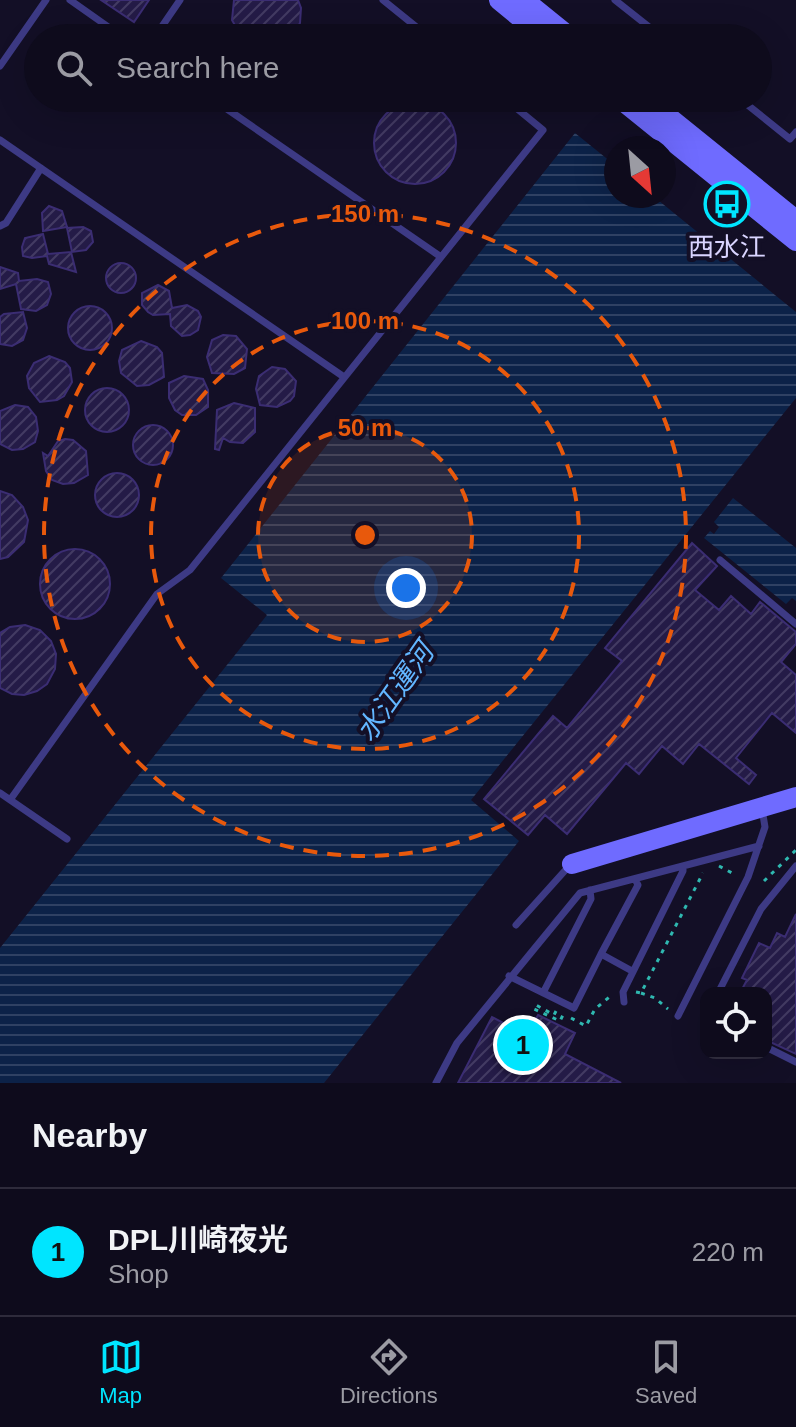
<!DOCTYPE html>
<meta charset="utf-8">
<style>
body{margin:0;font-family:Arial,"Noto Sans JP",sans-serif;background:#171425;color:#f1f3f6}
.controls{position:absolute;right:24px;bottom:24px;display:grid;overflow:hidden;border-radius:16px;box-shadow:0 8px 32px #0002}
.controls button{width:72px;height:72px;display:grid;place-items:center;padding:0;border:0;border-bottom:2px solid #2e2b3b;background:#0e0b1c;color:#f1f3f6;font:40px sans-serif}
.compass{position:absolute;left:604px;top:136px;width:72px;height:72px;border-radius:50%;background:#0e0b1c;box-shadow:0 8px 32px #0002;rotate:153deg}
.you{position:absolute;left:406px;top:588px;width:28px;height:28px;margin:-20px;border:6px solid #fff;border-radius:50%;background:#1a73e8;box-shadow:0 0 0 12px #1a73e833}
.badge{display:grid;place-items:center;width:52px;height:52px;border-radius:50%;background:#00e5ff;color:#111;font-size:26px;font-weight:700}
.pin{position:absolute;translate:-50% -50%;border:4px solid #fff;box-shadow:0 2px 8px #0006}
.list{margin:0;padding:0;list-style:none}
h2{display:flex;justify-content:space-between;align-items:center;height:104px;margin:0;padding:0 32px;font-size:34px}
h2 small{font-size:26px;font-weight:400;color:#9b9ba3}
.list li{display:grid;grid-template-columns:52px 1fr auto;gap:24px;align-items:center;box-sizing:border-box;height:128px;padding:0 32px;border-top:2px solid #2e2b3b}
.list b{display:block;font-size:30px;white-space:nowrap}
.list p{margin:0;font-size:26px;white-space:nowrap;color:#9b9ba3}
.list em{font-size:26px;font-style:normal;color:#9b9ba3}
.icon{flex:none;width:44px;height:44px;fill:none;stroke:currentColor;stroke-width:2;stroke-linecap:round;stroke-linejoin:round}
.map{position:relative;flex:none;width:796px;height:1083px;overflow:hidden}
.search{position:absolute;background:#0e0b1c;box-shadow:0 8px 32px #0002;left:24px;right:24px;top:24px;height:88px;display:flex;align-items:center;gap:20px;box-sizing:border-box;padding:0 28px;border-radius:44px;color:#9b9ba3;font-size:30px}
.sheet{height:232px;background:#0e0b1c}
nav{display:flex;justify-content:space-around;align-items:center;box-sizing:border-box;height:112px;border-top:2px solid #2e2b3b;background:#0e0b1c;font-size:22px;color:#9b9ba3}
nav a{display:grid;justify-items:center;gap:4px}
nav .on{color:#00e5ff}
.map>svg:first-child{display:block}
.water{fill:url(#water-rules)}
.building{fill:url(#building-hatch);stroke:#3b2d73;stroke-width:2}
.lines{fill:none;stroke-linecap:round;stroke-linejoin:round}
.path{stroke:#2fb8b0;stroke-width:3;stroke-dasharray:4 6;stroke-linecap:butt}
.lane{stroke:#3d3a85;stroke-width:7}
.secondary{stroke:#6f6bff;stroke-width:20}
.ring{fill:none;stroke:#e8590c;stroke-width:4;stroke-dasharray:14 10}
.labels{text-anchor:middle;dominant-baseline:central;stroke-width:8;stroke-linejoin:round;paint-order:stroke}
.poi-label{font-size:26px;fill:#d9d4ff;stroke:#130f26}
.water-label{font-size:28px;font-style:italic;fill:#62b6ff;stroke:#130f26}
.centre{fill:#e8590c;stroke:#130f26;stroke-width:4}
.ring-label{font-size:24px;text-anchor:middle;font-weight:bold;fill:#e8590c;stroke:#130f26;stroke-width:8;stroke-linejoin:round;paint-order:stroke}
</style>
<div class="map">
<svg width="796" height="1083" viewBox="0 0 796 1083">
<defs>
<pattern id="water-rules" width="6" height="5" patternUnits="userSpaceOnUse" patternTransform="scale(2)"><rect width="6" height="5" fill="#0c2248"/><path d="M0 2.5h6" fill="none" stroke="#2f4163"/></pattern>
<pattern id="building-hatch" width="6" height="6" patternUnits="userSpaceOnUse" patternTransform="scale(2)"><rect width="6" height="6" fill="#241b47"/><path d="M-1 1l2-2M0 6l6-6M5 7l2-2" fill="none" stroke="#433b63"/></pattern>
</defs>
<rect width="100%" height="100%" fill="#130f26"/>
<path class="water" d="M575,133l41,33v30h37l143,116v86l-325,402 48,41 -195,242h-324v-135l267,-333 -46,-37z
M733,498l63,50v53l-4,-3 -6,6 -82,-66 6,-7 4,3 5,-7 -5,-5z"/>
<path class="building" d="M101,0h48l-15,22z
M234,0h64l3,8 -1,15 -8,15h-50l-10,-18z
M374 143a41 41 0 1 1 82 0a41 41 0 1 1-82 0Z
M49,206l13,5 5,16 -24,4 -1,-18z
M83,227l8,4 2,11 -7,8 -14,2 -5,-24z
M43,234l5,20 23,-2 5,20 -27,-8 -2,-8 -15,2 -9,-2 -1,-9 3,-9z
M106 278a15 15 0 1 1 30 0a15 15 0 1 1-30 0Z
M0,267l18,6 1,8 18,-2 11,3 3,12 -4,11 -11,6 -15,-2 -5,-25 -16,5z
M158,285l11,6 3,17 15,-3 11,6 3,6 -3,13 -8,5 -8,1 -11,-10 -1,-12 -17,1 -5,-3 -6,-7v-12z
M68 328a22 22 0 1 1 44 0a22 22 0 1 1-44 0Z
M23,312l4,16 -4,12 -11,6 -12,-2v-27l4,-3z
M223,335l13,1 11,13 -2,19 -11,6 -22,-1 -5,-16 5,-17z
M141,341l16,6 5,6 2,24 -15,8 -12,1 -16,-13 -2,-12 3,-11z
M49,356l16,6 5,6 2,14 -8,14 -7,4 -17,2 -11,-14 -2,-12 7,-13z
M272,367l13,2 11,12 -2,15 -4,5 -13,6 -17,-2 -4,-16 3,-13z
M184,376l19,3 5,11v17l-12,8h-14l-7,-5 -6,-12v-15z
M85 410a22 22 0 1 1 44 0a22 22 0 1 1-44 0Z
M234,403l21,5v24l-12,11 -13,-1 -7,-4 -4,12 -4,-1 2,-39z
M15,405l13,2 8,10 2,14 -3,11 -12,7 -11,1 -12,-6v-33z
M133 445a20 20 0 1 1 40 0a20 20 0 1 1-40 0Z
M65,439l8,1 13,11 2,24 -14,8 -11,1 -11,-4 -6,-9 -3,-18 5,3 10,-15z
M95 495a22 22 0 1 1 44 0a22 22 0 1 1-44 0Z
M0,491l12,4 11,12 5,13 -4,22 -16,15 -8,2z
M692,543l25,23 -22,24 24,20 12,-14 20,18 9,-12 36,30v12l-15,18 15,13v58l-24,-20 -36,45 20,17 -7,9 -50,-40 -16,20 -21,-18 -23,28 -13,-11 -59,71 -22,-19 -17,20 -44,-36 69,-83 14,12 55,-67 -17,-13z
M40 584a35 35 0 1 1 70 0a35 35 0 1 1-70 0Z
M25,625l15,5 11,11 5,13 -1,15 -8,15 -10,7 -13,4 -12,-1 -12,-6v-55l10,-6z
M796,914v140l-30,-14v-47h-26l7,-13 -5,-2 17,-35 11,5 7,-15 8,4z
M538,1015l37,18 -10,21 56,29h-163l34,-66 35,18z"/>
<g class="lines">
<path class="path" d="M719,866l15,8
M764,881l32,-31
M636,992l5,1 62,-120
M641,993l14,5 13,11
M556,1011l-2,4 -18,-10 -2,4 26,12 3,-6
M571,1018l15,8 9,-17 18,-15"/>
<path class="lane" d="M70,0l54,38
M383,0l47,38
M615,0l48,38
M154,38l26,-38
M0,66l46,-66
M211,98l230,159
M739,98l51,41 6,-7
M0,140l344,237
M0,226l6,-3 35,-55
M720,560l76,64
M0,793l67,46
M10,800l147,-206 33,-24 353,-440 -39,-32
M516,925l54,-60
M601,954l37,-69 -3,-6
M509,976l65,32 27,-54 31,17
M543,993l48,-94 -1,-9
M718,993l43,-84 35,-43
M624,1002l-1,-10 60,-121v-5
M678,1016l70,-139 17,-50 -3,-18
M766,1047l30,15
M436,1083l21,-40 123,-150 179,-47"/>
<path class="secondary" d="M499,0l46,38
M524,0l47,38
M619,98l177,143
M645,98l151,122
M572,864l224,-67"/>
</g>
<circle cx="365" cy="535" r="107" fill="#e8590c" fill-opacity=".12"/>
<g class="ring">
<circle cx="365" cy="535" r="107"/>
<circle cx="365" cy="535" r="214"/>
<circle cx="365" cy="535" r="321"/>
</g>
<defs>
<g id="bus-ring" transform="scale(2.3)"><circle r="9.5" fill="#130f26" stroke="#00e5ff" stroke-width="1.5"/><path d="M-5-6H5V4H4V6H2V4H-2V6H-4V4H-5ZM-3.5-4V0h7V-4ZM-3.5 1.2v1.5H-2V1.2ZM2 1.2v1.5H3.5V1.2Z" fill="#00e5ff"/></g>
</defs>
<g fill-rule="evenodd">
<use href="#bus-ring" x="727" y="204"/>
</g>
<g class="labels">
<g class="poi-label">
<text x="727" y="247">西水江</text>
</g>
<g class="water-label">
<text transform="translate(395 692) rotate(-55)">水江運河</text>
</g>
</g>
<circle cx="365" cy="535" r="12" class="centre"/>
<g class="ring-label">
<text x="365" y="222">150 m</text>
<text x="365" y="329">100 m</text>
<text x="365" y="436">50 m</text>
</g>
</svg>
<div class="controls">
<button><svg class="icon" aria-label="locate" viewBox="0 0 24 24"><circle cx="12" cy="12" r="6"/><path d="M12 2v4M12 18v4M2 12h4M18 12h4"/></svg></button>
</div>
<svg class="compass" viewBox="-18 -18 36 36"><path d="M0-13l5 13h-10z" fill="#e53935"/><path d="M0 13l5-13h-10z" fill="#9b9ba3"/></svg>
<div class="you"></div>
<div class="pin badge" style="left:523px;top:1045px">1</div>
<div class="search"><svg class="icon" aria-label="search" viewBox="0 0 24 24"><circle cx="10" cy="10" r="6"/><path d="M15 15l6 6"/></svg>Search here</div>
</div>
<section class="sheet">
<h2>Nearby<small></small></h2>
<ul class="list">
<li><span class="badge">1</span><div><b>DPL川崎夜光</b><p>Shop</p></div><em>220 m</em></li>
</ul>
</section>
<nav>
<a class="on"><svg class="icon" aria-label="map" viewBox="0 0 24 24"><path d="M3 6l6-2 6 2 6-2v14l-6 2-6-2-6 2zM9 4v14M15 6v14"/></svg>Map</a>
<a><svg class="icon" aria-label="directions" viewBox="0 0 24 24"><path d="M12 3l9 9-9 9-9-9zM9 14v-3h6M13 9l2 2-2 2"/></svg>Directions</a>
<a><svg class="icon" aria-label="saved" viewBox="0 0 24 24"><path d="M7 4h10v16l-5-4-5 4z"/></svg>Saved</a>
</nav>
